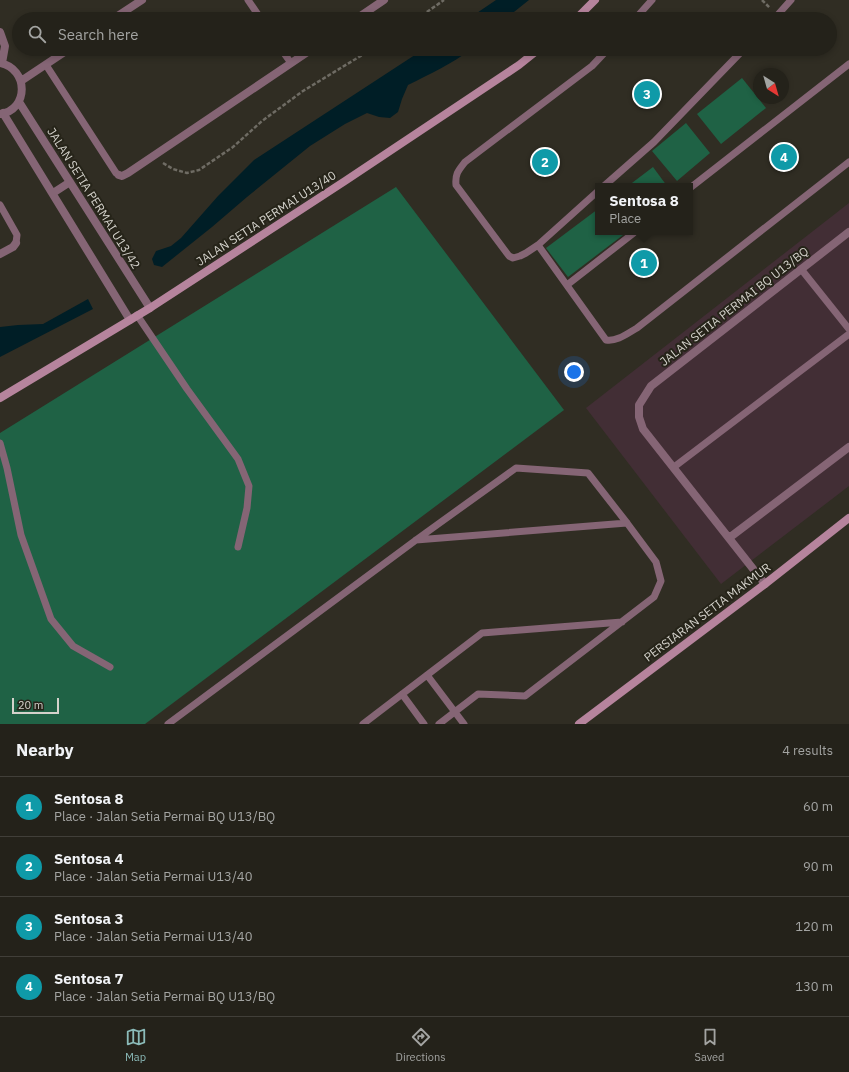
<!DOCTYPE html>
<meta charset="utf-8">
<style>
body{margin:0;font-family:"IBM Plex Sans",sans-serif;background:#302f27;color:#f1f3f6}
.compass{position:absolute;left:753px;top:68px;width:36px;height:36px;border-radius:50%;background:#24221a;box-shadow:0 2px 6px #0003;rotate:143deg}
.scale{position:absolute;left:12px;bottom:10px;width:47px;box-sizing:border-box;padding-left:4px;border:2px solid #d4d2cb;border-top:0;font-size:11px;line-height:14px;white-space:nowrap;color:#d4d2cb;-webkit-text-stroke:3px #262419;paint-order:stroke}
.you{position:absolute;left:574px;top:372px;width:14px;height:14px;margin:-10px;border:3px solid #fff;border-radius:50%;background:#1a73e8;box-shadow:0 0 0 6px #1a73e833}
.badge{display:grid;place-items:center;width:26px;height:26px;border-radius:50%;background:#8bbbb9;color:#fff;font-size:13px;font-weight:700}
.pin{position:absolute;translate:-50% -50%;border:2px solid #fff;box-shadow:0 1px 4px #0006}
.popup{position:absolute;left:595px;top:183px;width:98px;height:52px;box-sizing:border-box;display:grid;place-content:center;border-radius:0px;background:#24221a;filter:drop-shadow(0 1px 3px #0005);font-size:13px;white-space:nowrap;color:#a3a4a2}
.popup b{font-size:15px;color:#f1f3f6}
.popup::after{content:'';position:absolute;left:50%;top:100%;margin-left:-8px;border:8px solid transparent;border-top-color:#24221a}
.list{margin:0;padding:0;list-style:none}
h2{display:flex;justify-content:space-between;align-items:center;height:52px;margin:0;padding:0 16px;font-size:17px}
h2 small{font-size:13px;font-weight:400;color:#a3a4a2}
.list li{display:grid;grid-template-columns:26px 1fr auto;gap:12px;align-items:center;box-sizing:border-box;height:60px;padding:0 16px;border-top:1px solid #413f39}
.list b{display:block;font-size:15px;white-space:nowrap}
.list p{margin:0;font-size:13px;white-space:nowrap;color:#a3a4a2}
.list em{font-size:13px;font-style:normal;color:#a3a4a2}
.icon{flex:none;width:22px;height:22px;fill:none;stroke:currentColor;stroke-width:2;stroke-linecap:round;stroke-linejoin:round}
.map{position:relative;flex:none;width:849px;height:724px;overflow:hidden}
.search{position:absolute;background:#24221a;box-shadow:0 2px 6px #0003;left:12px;right:12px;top:12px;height:44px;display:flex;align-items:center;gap:10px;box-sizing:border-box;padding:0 14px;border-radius:22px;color:#a3a4a2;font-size:15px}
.sheet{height:292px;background:#24221a}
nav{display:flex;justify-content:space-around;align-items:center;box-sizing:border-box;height:56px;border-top:1px solid #413f39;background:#24221a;font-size:11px;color:#a3a4a2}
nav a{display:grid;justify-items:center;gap:2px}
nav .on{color:#8bbbb9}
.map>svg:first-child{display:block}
.commercial{fill:#422e35}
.green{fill:#1f6245}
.water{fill:#001e26}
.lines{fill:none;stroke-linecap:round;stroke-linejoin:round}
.path{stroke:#6f6c64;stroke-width:2.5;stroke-dasharray:4 2;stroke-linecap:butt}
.lane{stroke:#856575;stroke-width:7}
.street{stroke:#856575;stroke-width:8}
.secondary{stroke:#b6849d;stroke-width:8}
.labels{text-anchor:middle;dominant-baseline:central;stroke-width:4;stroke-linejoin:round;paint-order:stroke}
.street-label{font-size:12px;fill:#d4d2cb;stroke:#262419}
</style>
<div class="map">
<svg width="849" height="724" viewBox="0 0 849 724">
<rect width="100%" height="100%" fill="#302d23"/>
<path class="commercial" d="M849,203v283l-128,98 -135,-176z"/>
<path class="green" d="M742,78l24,30 -45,36 -24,-30z
M686,123l24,30 -33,28 -25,-30z
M653,167l14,19h-39z
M396,187l168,223 -419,314h-145v-291z
M598,209v23h29l-59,45 -22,-29z"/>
<path class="water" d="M496,0h33l-24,19h-37z
M424,49h47c-19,15 -41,25 -63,36l-6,14 -4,13 -8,6 -11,-1 -12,-4 -22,11 -35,22 -63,51 -35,30 -50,40 -8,-2 -2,-6 4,-8 15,-5 10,-8 37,-42 36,-36z
M88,299l5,10 -93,48v-30l18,-2 25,-1z"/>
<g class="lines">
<path class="path" d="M762,0l8,8
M417,19l27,-19
M163,163l10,6 14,4 12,-3 34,-23 29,-26 41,-30 69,-42"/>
<path class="lane" d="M248,0l13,19
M635,19l17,-19
M774,19l17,-19
M281,49l10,14
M46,65l70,108 3,2
M604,186l50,-44 90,-93
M690,188l159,-124
M598,191l-60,54 -12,8 -6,3 -7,2 -4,-2 -3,-4 -50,-67c-1,-11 2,-14 9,-23l127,-96 16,-17
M0,205l17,30 -1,8
M538,245l68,95c11,2 22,-7 31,-12l212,-166
M801,269l48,60
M567,285l68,-53
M137,315l50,74 51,70 11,27 -2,22 -9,39
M0,443l7,25 14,67 30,84 22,27 37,21
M674,467l175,-133
M416,540l211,-17
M427,675l37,49
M402,694l22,30
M168,724l248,-184 100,-72 72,5 39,50 29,39 5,19 -7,16 -129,99 -47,-2 -39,30
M363,724l119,-91 140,-11"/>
<path class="street" d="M113,19l29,-19
M356,19l28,-19
M0,32l5,14 -3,17
M0,63c29,6 29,47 0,51
M21,81l48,-32
M19,102l131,206
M3,113l127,207
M119,175l3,1 6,-3 184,-124
M53,193l17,-11
M0,254l13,-7 3,-4
M729,538l120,-91
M765,584l-122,-155 -4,-12v-12l12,-19 198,-154"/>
<path class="secondary" d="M576,19l19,-19
M0,398l150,-90 195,-127 174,-116 20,-16
M579,724l186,-140 84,-66"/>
</g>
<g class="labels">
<g class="street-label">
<text transform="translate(94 198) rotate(58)">JALAN SETIA PERMAI U13/42</text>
<text transform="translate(266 218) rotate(-33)">JALAN SETIA PERMAI U13/40</text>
<text transform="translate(734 306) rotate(-38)">JALAN SETIA PERMAI BQ U13/BQ</text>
<text transform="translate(707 612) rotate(-37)">PERSIARAN SETIA MAKMUR</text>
</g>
</g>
</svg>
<svg class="compass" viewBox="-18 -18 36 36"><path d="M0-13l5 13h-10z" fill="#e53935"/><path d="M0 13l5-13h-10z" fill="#a3a4a2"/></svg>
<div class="scale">20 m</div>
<div class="you"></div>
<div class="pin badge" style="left:644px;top:263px;background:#0f9aa8">1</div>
<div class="popup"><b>Sentosa 8</b>Place</div>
<div class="pin badge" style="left:545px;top:162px;background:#0f9aa8">2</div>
<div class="pin badge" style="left:647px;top:94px;background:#0f9aa8">3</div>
<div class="pin badge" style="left:784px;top:157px;background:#0f9aa8">4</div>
<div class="search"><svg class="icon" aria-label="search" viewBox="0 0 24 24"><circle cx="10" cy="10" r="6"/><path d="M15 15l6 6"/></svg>Search here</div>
</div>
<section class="sheet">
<h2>Nearby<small>4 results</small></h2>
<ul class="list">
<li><span class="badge" style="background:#0f9aa8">1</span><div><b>Sentosa 8</b><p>Place · Jalan Setia Permai BQ U13/BQ</p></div><em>60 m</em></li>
<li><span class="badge" style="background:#0f9aa8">2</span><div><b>Sentosa 4</b><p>Place · Jalan Setia Permai U13/40</p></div><em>90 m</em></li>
<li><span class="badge" style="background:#0f9aa8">3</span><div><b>Sentosa 3</b><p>Place · Jalan Setia Permai U13/40</p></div><em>120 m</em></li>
<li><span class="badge" style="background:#0f9aa8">4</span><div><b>Sentosa 7</b><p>Place · Jalan Setia Permai BQ U13/BQ</p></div><em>130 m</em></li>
</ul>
</section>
<nav>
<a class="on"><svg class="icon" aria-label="map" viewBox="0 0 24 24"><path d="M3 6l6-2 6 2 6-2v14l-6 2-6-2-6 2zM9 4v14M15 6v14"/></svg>Map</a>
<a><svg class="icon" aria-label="directions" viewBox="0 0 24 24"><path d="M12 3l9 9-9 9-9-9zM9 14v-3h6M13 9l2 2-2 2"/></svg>Directions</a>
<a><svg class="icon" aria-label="saved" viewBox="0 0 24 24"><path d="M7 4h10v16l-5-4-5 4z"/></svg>Saved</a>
</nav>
